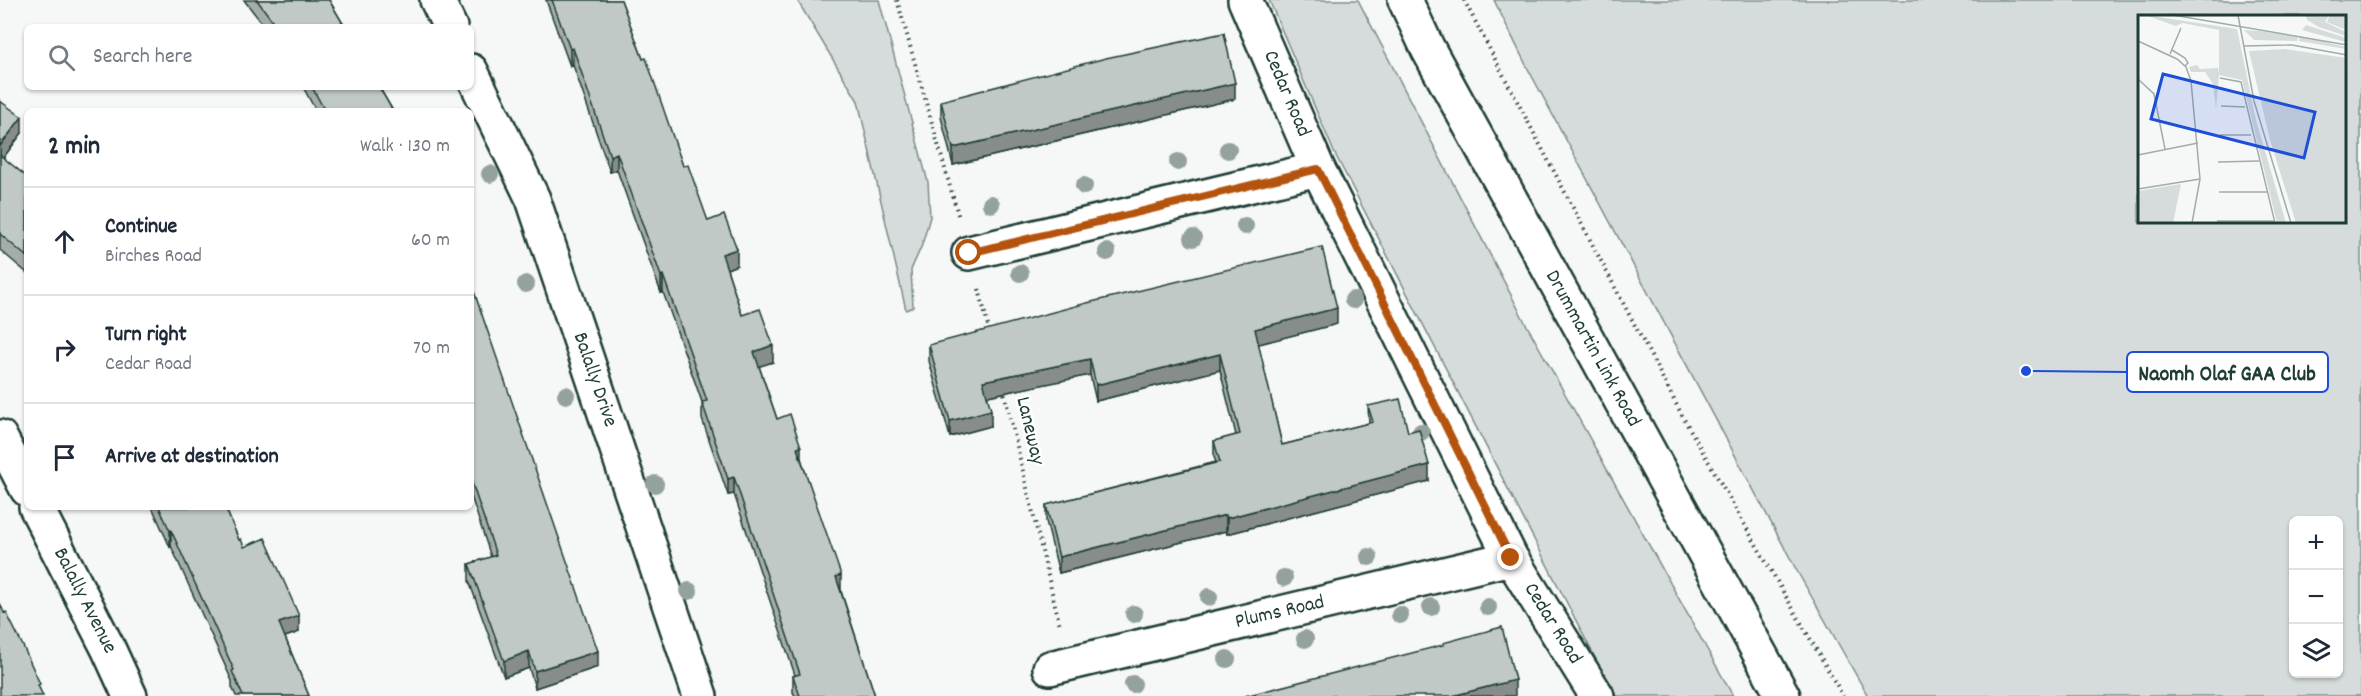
<!DOCTYPE html>
<meta charset="utf-8">
<style>
body{margin:0;font-family:Dekko,sans-serif;background:#f2f2f3;color:#1f2937}
.controls{position:absolute;right:18px;bottom:18px;display:grid;overflow:hidden;border-radius:9px;box-shadow:0 2px 4px #0004}
.controls button{width:54px;height:54px;display:grid;place-items:center;padding:0;border:0;border-bottom:2px solid #e0e1e3;background:#fff;color:#1f2937;font:30px sans-serif}
.stop{position:absolute;width:18px;height:18px;margin:-14px;border:4px solid #b45309;border-radius:50%;background:#fff}
.stop.end{background:#b45309;border-color:#fff;box-shadow:0 2px 6px #0008}
.list{margin:0;padding:0;list-style:none}
h2{display:flex;justify-content:space-between;align-items:center;height:78px;margin:0;padding:0 24px;font-size:26px}
h2 small{font-size:20px;font-weight:400;color:#747a83}
.list li{display:grid;grid-template-columns:39px 1fr auto;gap:18px;align-items:center;box-sizing:border-box;height:108px;padding:0 24px;border-top:2px solid #e0e1e3}
.list b{display:block;font-size:22px;white-space:nowrap}
.list p{margin:0;font-size:20px;white-space:nowrap;color:#747a83}
.list em{font-size:20px;font-style:normal;color:#747a83}
.icon{flex:none;width:33px;height:33px;fill:none;stroke:currentColor;stroke-width:2;stroke-linecap:round;stroke-linejoin:round}
.map{position:relative;flex:none;width:2361px;height:696px;overflow:hidden}
.search{position:absolute;background:#fff;box-shadow:0 2px 4px #0004;left:24px;top:24px;width:450px;height:66px;display:flex;align-items:center;gap:15px;box-sizing:border-box;padding:0 21px;border-radius:9px;color:#747a83;font-size:22px}
.panel{position:absolute;background:#fff;box-shadow:0 2px 4px #0004;left:24px;top:108px;width:450px;height:402px;border-radius:9px}
.map>svg:first-child{display:block}
.green{fill:#d6dcdb;stroke:#7a8c88;stroke-width:1.5;fill-rule:evenodd}
.lines{fill:none;stroke-linecap:round;stroke-linejoin:round}
.minor-casing{stroke:#1f3d34;stroke-width:38}
.major-casing{stroke:#1f3d34;stroke-width:38}
.path{stroke:#1f3d34;stroke-width:4;stroke-dasharray:1.5 4.5;stroke-linecap:butt}
.minor{stroke:#fff;stroke-width:33}
.major{stroke:#fff;stroke-width:33}
.tree{fill:#94a29e}
.wall{fill:#a5adaa;stroke:#1f3d34;stroke-width:1.5}
.shaded-wall{fill:#868d8b;stroke:#1f3d34;stroke-width:1.5}
.building{fill:#c0c9c6;stroke:#1f3d34;stroke-width:1.5}
.route{stroke:#b45309;stroke-width:8}
.labels{text-anchor:middle;dominant-baseline:central;stroke-width:5;stroke-linejoin:round;paint-order:stroke}
.street-label{font-size:21px;fill:#1f3d34;stroke:#fff}
.inset-road{fill:none;stroke:#a0ada9;stroke-width:1.5}
.view{fill:#1d4ed8;fill-opacity:0.15;stroke:#1d4ed8;stroke-width:3}
.inset-edge{fill:none;stroke:#1f3d34;stroke-width:3}
.leader{fill:none;stroke:#1d4ed8;stroke-width:2}
.callout-dot{fill:#1d4ed8;stroke:#fff;stroke-width:2}
.callout{fill:#fff;stroke:#1d4ed8;stroke-width:2}
.callout-label{font-size:22px;text-anchor:middle;font-weight:bold;fill:#1f3d34}
</style>
<div class="map">
<svg width="2361" height="696" viewBox="0 0 2361 696">
<rect width="100%" height="100%" fill="#f6f7f7"/>
<filter id="ink" filterUnits="userSpaceOnUse"><feTurbulence type="fractalNoise" baseFrequency=".0167" numOctaves="2"/><feDisplacementMap in="SourceGraphic" scale="12" xChannelSelector="R" yChannelSelector="G"/><feConvolveMatrix kernelMatrix="1 2 1 2 8 2 1 2 1" color-interpolation-filters="sRGB"/></filter>
<g filter="url(#ink)">
<path class="green" d="M797,0h82l49,182 2,35 -8,28 -11,25 2,37 -7,3 -48,-209z
M1269,0h89l167,322 208,374h-118l-281,-544z
M1494,0h867v696h-493l-71,-125 -271,-506zM2344,16v206h-205v-206zM2338,520v154h-44v-154z"/>
<g class="lines">
<g class="minor-casing">
<path id="minor" d="M437,0l13,27
M1245,0l73,169 193,389 86,138
M471,71l62,128 167,497
M969,253l349,-84
M0,437l27,52
M36,507l72,141 22,48
M1050,668l461,-110"/>
</g>
<g class="major-casing">
<path id="major" d="M1405,0l23,49 355,647"/>
</g>
<path class="path" d="M897,0l62,218
M1464,0l220,419 159,277
M979,289l11,45
M1003,388l57,238"/>
<use href="#minor" class="minor"/>
<use href="#major" class="major"/>
</g>
<g class="tree">
<circle cx="1228" cy="150" r="9"/>
<circle cx="1178" cy="162" r="9"/>
<circle cx="490" cy="174" r="9"/>
<circle cx="1084" cy="186" r="9"/>
<circle cx="991" cy="204" r="9"/>
<circle cx="1245" cy="226" r="9"/>
<circle cx="1193" cy="238" r="9"/>
<circle cx="1107" cy="252" r="9"/>
<circle cx="1020" cy="273" r="9"/>
<circle cx="526" cy="284" r="9"/>
<circle cx="1353" cy="300" r="9"/>
<circle cx="566" cy="395" r="9"/>
<circle cx="1421" cy="432" r="9"/>
<circle cx="655" cy="484" r="9"/>
<circle cx="1369" cy="557" r="9"/>
<circle cx="1284" cy="578" r="9"/>
<circle cx="689" cy="591" r="9"/>
<circle cx="1209" cy="597" r="9"/>
<circle cx="1431" cy="607" r="9"/>
<circle cx="1488" cy="607" r="9"/>
<circle cx="1134" cy="614" r="9"/>
<circle cx="1400" cy="615" r="9"/>
<circle cx="1305" cy="639" r="9"/>
<circle cx="1227" cy="659" r="9"/>
<circle cx="1133" cy="684" r="9"/>
</g>
<path class="wall" d="M244,0h85l16,27h-80z
M546,0h75l62,166 25,55 29,44 -10,4 15,46 31,47 -14,4 18,53 24,39 40,133 34,105h-80l-2,-4v-16l2,-1 -61,-181 -6,1 -26,-76v-17l-39,-110 -2,1 -44,-123 -7,2 -37,-107 -3,1z
M303,87h76l14,24h-77z
M1235,99l-282,66 -12,-48v-16z
M0,101l22,32 -19,25 24,19v96l-27,-23z
M471,283l127,384 -63,21 -6,-20 -25,9 -35,-96v-17l22,-7 -20,-61z
M1337,324l-79,20 24,101 87,-22 -1,-17 40,26 21,49 -202,53 -1,-3 -167,42 -13,-52v-16l170,-43 -2,-5v-16l22,-6 -16,-65 -124,31 -6,-26 -103,21 4,30 -41,11 -21,-76v-16z
M152,507h73l14,33 5,7 55,85 -14,5 24,59h-73l-4,-9v-6l-61,-135 -1,1z"/>
<path class="shaded-wall" d="M573,48v17l-3,1v-17z
M1235,83v16l-282,66v-17z
M22,117v16l-22,29v-16z
M617,153v17l-7,2v-16z
M737,249v16l-15,6v-17z
M663,275v17l-2,1v-17z
M1337,308v16l-82,21v-16z
M773,345v17l-19,6v-16z
M1220,354v16l-124,31v-16z
M1090,359v16l-107,22v-16z
M991,410v16l-41,11v-16z
M801,447v16l-4,-15z
M1429,465v16l-202,53v-16z
M734,477v17l-6,1v-16z
M1226,515v16l-167,42v-16z
M171,530v16l-1,1v-16z
M841,575v17l-5,-15z
M299,616v16l-20,7v-16z
M529,651v17l-25,9v-16z
M598,651v16l-63,21v-17z
M1515,680v16h-63z"/>
<path class="building" d="M257,0h72l16,27h-68z
M552,0h69l22,59 3,-1 37,108 5,-1 20,56 16,-6 13,34 -15,5 20,61 18,-6 13,36 -19,7 23,67 13,-5 11,33 -4,1 44,127 -5,2 39,119h-75l-7,-20 7,-2 -66,-197 -6,2 -26,-77 5,-1 -44,-126 -2,1 -44,-123 -7,3 -37,-108 -3,1z
M1224,33l11,50 -282,65 -12,-47 165,-43z
M312,87h67l14,24h-68z
M0,101l22,16 -22,29z
M0,155l27,22v80l-27,-23z
M1322,247l15,61 -82,21 27,116 91,-23 -5,-16 32,-7 8,33 11,-3 10,36 -202,53 -1,-3 -167,42 -13,-52 174,-43 -6,-21 26,-7 -20,-80 -124,31 -6,-26 -107,22 8,29 -41,11 -21,-76 158,-42z
M471,283l127,368 -63,20 -6,-20 -25,10 -35,-97 27,-9 -25,-75z
M159,507h66l14,33 2,-1 3,8 21,-9 34,78 -20,7 30,73h-66l-11,-25 2,-1 -63,-140 -1,1z
M0,603l4,10 2,-1 17,34 17,38 -2,1 5,11h-43z
M1502,627l13,53 -63,16h-207l198,-51v-2z"/>
</g>
<g class="lines" filter="url(#ink)">
<path class="route" d="M969,253l349,-84 193,389"/>
</g>
<g class="labels">
<g class="street-label">
<text transform="translate(1286 94) rotate(67)">Cedar Road</text>
<text transform="translate(1592 349) rotate(61)">Drummartin Link Road</text>
<text transform="translate(594 380) rotate(71)">Balally Drive</text>
<text transform="translate(1029 431) rotate(77)">Laneway</text>
<text transform="translate(84 601) rotate(63)">Balally Avenue</text>
<text transform="translate(1280 613) rotate(-13)">Plums Road</text>
<text transform="translate(1552 624) rotate(58)">Cedar Road</text>
</g>
</g>
<g transform="translate(2138 15)">
<rect width="208" height="208" fill="#f6f7f7"/>
<path d="M7,0l92,14 19,91 30,103h-9l-35,-143 -23,-5 -3,34 -3,-25 -8,-12h-14l-2,-5 8,-2 3,4 18,-1 1,5v-43l-37,-7 -6,3zM168,0h23l-4,7 21,10v4l-27,-9 -12,-7zM192,0h16v15l-19,-8zM168,10l40,13v4l-44,-12zM106,15l15,1 39,5 -1,5 -43,-1zM162,21l46,11v2l-47,-8zM147,34l61,9v165h-50l-26,-83 -21,-89zM43,169l-8,39h-35v-32z" fill="#d6dcdb"/>
<path class="inset-road" d="M35,0l174,30M100,0l16,86 37,122M0,26l39,18 9,8 5,14 9,98 -8,44M105,31l49,-1 55,10M34,35l13,8 3,5 -3,3M32,39l11,-26M82,63l21,4 34,141M0,64l16,15 11,55M83,91l24,1M82,120h31M0,140l60,-12M80,147l41,-1M0,174l62,-10M81,177h49M79,206h57"/>
<path class="view" d="M25,59l152,38 -11,46 -153,-39z"/>
<rect width="208" height="208" class="inset-edge"/>
</g>
<path class="leader" d="M2026 371L2127 372"/>
<circle class="callout-dot" cx="2026" cy="371" r="6"/>
<rect class="callout" x="2127" y="352" width="201" height="40" rx="6"/>
<g class="callout-label">
<text x="2227" y="380">Naomh Olaf GAA Club</text>
</g>
</svg>
<div class="controls">
<button>+</button>
<button>−</button>
<button><svg class="icon" aria-label="layers" viewBox="0 0 24 24"><path d="M12 4l9 5-9 5-9-5zM3 14l9 5 9-5"/></svg></button>
</div>
<div class="stop" style="left:969px;top:253px"></div>
<div class="stop end" style="left:1511px;top:558px"></div>
<div class="search"><svg class="icon" aria-label="search" viewBox="0 0 24 24"><circle cx="10" cy="10" r="6"/><path d="M15 15l6 6"/></svg>Search here</div>
<section class="panel">
<h2>2 min<small>Walk · 130 m</small></h2>
<ul class="list">
<li><svg class="icon" aria-label="ahead" viewBox="0 0 24 24"><path d="M12 20V5M6 11l6-6 6 6"/></svg><div><b>Continue</b><p>Birches Road</p></div><em>60 m</em></li>
<li><svg class="icon" aria-label="right" viewBox="0 0 24 24"><path d="M7 20v-9h11M14 6l5 5-5 5"/></svg><div><b>Turn right</b><p>Cedar Road</p></div><em>70 m</em></li>
<li><svg class="icon" aria-label="arrive" viewBox="0 0 24 24"><path d="M6 21V4h12l-3 4 3 4H6"/></svg><div><b>Arrive at destination</b></div></li>
</ul>
</section>
</div>
